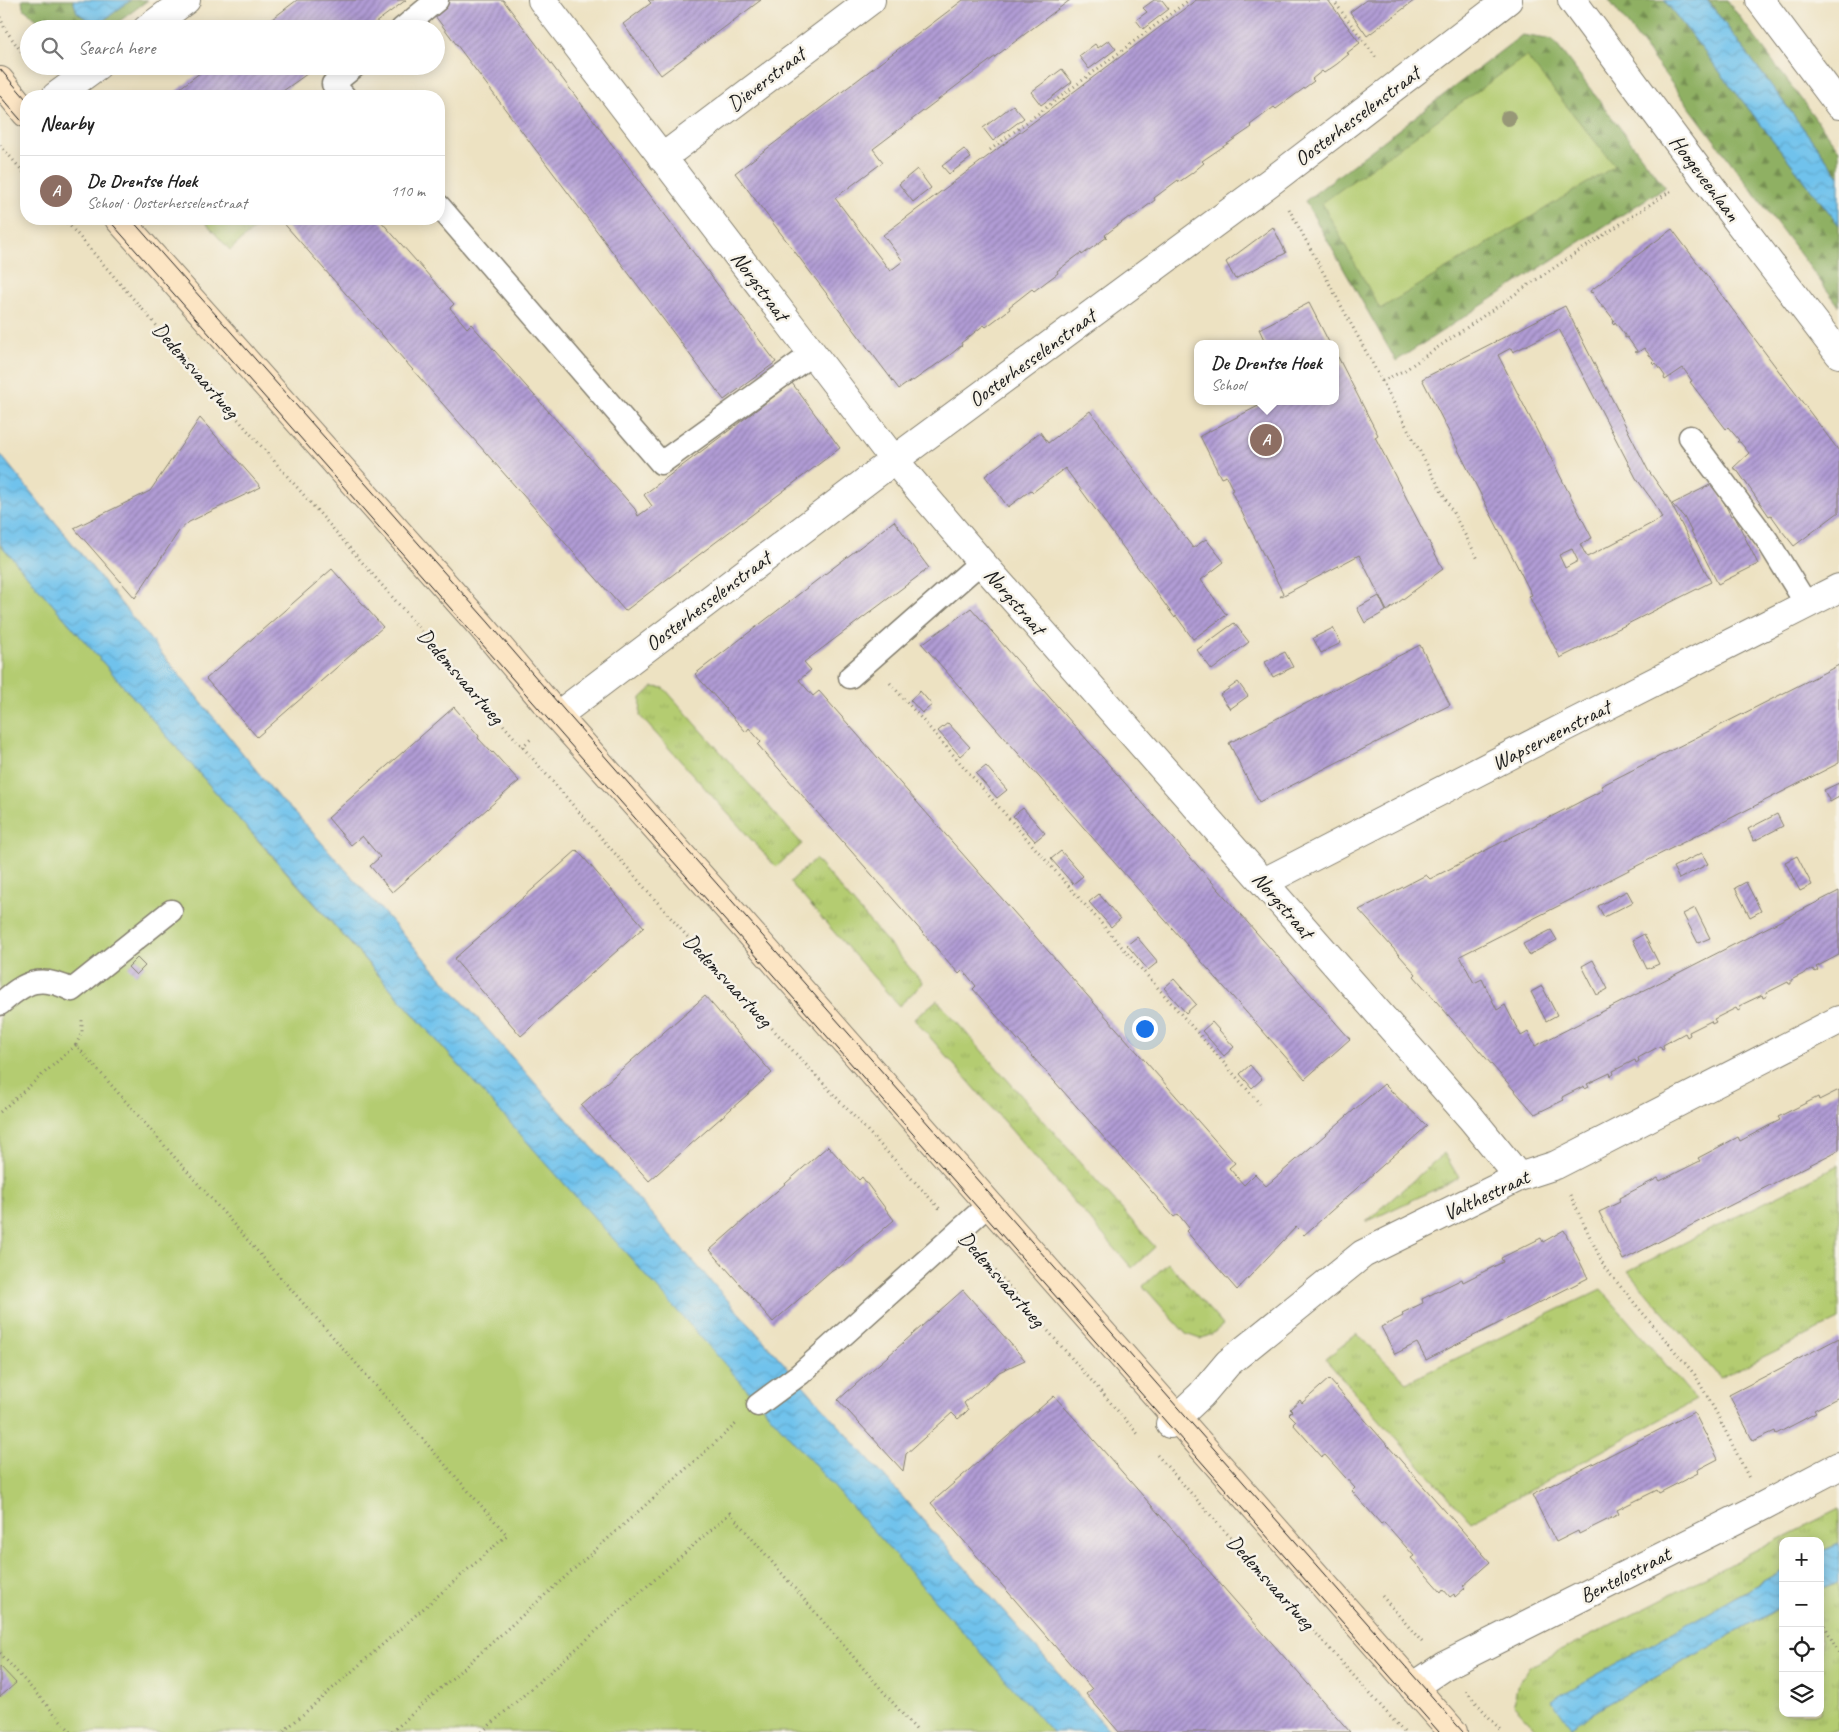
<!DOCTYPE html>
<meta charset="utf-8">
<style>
body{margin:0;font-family:Caveat,sans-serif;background:#f2f2f2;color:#222}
.controls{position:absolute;right:15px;bottom:15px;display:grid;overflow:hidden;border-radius:10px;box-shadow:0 2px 12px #0003}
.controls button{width:45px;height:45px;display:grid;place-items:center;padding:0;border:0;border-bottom:1px solid #e0e0e0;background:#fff;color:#222;font:25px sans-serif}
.you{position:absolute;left:1144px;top:1028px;width:18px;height:18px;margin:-12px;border:4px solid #fff;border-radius:50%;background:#1a73e8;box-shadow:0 0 0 8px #1a73e833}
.badge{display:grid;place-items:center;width:32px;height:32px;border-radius:50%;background:#ea580c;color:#fff;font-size:16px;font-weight:700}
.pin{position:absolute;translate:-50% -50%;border:2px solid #fff;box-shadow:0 1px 5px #0006}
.popup{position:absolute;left:1194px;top:340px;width:145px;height:65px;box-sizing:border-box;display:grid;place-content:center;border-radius:10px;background:#fff;filter:drop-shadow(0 1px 4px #0005);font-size:16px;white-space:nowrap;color:#767676}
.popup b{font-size:19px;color:#222}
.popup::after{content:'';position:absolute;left:50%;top:100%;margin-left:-10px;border:10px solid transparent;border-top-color:#fff}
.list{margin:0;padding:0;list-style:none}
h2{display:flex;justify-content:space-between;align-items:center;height:65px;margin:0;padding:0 20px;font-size:21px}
h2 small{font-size:16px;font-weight:400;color:#767676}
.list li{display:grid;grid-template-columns:32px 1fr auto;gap:15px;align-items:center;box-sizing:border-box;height:70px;padding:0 20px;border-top:1px solid #e0e0e0}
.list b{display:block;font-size:19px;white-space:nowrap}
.list p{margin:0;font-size:16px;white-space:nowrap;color:#767676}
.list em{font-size:16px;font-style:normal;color:#767676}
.icon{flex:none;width:28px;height:28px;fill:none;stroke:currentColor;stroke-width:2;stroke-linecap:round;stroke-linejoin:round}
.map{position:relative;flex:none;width:1839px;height:1732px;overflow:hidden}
.search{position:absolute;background:#fff;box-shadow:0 2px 12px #0003;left:20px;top:20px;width:425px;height:55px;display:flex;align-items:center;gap:12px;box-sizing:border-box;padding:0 18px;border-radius:28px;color:#767676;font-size:19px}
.panel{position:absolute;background:#fff;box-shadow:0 2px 12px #0003;left:20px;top:90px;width:425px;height:135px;border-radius:20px}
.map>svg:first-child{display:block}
.grass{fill:url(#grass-tufts);stroke:#687446}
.forest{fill:url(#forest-firs);stroke:#566640}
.park{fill:#b4cc71;stroke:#687446}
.water{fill:url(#water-waves);stroke:#466f84}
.building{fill:url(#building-hatch);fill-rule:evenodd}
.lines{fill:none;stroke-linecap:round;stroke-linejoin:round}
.lane-casing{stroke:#847f6f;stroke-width:25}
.street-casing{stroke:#847f6f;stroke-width:30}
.secondary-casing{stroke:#847f6f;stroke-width:30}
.path{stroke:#847f6f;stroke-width:3;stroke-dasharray:1 4;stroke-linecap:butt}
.lane{stroke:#fff;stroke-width:22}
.street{stroke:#fff;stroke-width:28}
.secondary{stroke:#fce5c4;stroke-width:28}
.tram{stroke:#1c1c1c;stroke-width:1}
.tree{fill:#979777}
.labels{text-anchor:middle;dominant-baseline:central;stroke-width:5;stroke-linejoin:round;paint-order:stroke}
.street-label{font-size:21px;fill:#1c1c1c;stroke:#f7f3e8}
</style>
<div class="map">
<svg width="1839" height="1732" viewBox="0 0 1839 1732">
<defs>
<pattern id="grass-tufts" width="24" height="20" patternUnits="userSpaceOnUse" patternTransform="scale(1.25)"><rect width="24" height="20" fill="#b4cc71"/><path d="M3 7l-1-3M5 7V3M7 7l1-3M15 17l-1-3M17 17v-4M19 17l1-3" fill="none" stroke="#9aaf61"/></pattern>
<pattern id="forest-firs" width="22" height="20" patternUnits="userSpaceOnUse" patternTransform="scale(1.25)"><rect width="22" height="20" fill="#8fb063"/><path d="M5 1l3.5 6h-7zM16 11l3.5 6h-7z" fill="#748e51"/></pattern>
<pattern id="water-waves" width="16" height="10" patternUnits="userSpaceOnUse" patternTransform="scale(1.25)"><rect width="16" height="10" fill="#70c2ec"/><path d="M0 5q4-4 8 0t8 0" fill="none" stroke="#60a6ca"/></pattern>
<pattern id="building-hatch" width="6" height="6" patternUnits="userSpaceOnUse" patternTransform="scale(1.25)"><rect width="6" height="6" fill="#b19cd5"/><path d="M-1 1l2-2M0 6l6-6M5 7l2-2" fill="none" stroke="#8f7eac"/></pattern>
</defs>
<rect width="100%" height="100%" fill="#f7f3e8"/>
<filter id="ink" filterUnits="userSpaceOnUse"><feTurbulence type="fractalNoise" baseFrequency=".02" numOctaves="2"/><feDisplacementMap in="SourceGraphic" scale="10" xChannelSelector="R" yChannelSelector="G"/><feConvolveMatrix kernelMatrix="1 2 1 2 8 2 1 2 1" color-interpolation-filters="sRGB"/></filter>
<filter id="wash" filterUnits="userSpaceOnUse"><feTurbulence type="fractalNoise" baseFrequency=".0096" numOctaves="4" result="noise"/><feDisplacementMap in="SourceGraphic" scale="20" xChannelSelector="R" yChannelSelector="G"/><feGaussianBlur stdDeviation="1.12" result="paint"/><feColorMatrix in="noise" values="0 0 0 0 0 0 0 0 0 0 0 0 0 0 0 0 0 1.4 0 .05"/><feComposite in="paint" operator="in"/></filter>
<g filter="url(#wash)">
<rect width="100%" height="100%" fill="#ede2c2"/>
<path class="grass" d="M202,219h51l6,6 -29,25z
M653,687l11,1 138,156 -26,23 -136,-151 1,-18z
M815,859l108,124 -24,23 -109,-124z
M937,1000l218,247 -23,21 -218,-249z
M1444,1153l15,25 -93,44z
M1839,1165v155l-119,58 -92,-107z
M1168,1263l55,62 -11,9 -12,5 -14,-5 -43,-48z
M1601,1289l95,111 -225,122 -146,-163 32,-25 50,48z
M1839,1509v35l-19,8v-11h-37v29l-52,29 -160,128 35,-22 177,-99v107h37v-124l19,-7v150h-300l-26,-27 4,-18 12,-20 262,-134z"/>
<path class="forest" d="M22,0h51l4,12 19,14 35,-26h17l-39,29h-61l-25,-21z
M1609,0h55l175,225v81z
M1707,0h20l112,150v26z
M1522,35l31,5 112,147 -269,174 -91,-160z"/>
<path class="park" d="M1526,56l89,110 -235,143 -58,-106z
M0,544l245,282 810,906h-1055z"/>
<path class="water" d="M73,0h58l-35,26 -19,-14z
M1664,0h43l132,176v49z
M0,454l278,343 20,19 813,916h-59l-789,-887 -18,-19 -245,-282z
M1839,1544v38l-19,7v-37z
M1783,1570v36l-177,99 -35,22 -19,-27z"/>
<g id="blocks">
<path class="building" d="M297,0h109l-39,29h-108z
M447,0h56l273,362 -52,38 -292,-388z
M648,0h113l-100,75 -38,-51 28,-21z
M963,0h107l-197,149 10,13 -48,36 55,73 13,-10 -20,-26 313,-235h132l32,43 -13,10 2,1 -12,10 -13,9 -2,-2 -10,8 2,2 -26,19 -12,9 -2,-2 -24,18 2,2 -50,34 2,2 -12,10 -13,9 -1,-2 -24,18 1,2 -25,19 -1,-2 -24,18 2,2 -25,18 -1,-2 -24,18 1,2 -24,18 -2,-2 -23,18 1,2 -24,18 -2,-2 -23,18 1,2 -12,10 -37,26 -1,-1 -13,9 -164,-216z
M1154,0h8l7,9 -26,20 -7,-9 11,-8 -4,-4z
M1366,0h49l-48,36 -17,-24z
M1109,40l7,9 -27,20 -10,-13 16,-12 3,4z
M209,66h109l-42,30h-103l-1,-2z
M1062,69l10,13 -31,23 -10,-13z
M1013,105l11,13 -31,23 -10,-13z
M964,149l7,9 -22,16 -7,-8z
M917,169l14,19 -18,14 -14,-18z
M280,219h99l75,85 -4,4 17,20 4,-4 164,185 3,7 14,-10 -8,-11 2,-2 146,-110 48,65 -215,163z
M1273,227l13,26 -51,26 -9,-17z
M1672,229l167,222v61l-45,34 -12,-15h-1v-2l-10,-14 -2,1 -32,-46 -4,-2 16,-15 -9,-11h-3l2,-2 -11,-13 -2,2 -36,-47 2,-1 -9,-13 -18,12 -1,-2 1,-2 -9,-13 -2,2 -2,-2 2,-2 -10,-13 -7,5 -2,-1 2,-1 -10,-14 -2,1v-3l-10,-13 -1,2 -2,-2 2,-2 -10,-13 -2,1v-2l-10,-14 -1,1 -1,-2z
M1309,303l21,41h-64l-7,-15z
M1565,306l83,164 20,28 43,84 -151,76 -31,-62 3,-1 -110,-216zM1559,329l77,149 19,26 7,14 -75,39 -7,-13 12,-6 -94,-183 13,-7 2,4zM1572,549l6,12 -13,7 -6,-13z
M1338,357l40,78 -3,2 68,132 -56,42 -28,-56 -79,42 3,-4 -52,-102 2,-1 -7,-14 -5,2 -21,-42 64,-33 -1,-2h72v-42z
M1090,411l103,137 13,-9 18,23 -23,18 24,33 3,1 -35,25 -17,-23 -1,2 -110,-150 -32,24 -2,-2 -23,17 -23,-31 45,-35v-1l10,-8 8,11z
M200,418l61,69 -72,35 -10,9 -44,67 -61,-70 76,-37z
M1714,483l17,33 3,-1 24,49 -40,20 -34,-67 -12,-13z
M894,521l35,47 -125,94 7,8 -12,10 14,16 6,-5 416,472 -6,5 15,17 11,-11 11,12 118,-102 43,42 -123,109 -8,-8 -59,63 -51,-59 3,-3 -11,-14 -4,3 -201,-228 3,-3 -13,-16 -4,4 -201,-229 3,-3 -12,-14 -3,4 -51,-58z
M332,569l51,58 -126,110 -51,-58z
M1379,596l7,15 -21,12 -8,-15z
M971,608l379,431 -45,40 -383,-435z
M1234,623l15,19 -37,28 -15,-20z
M1333,628l8,15 -20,10 -8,-15z
M1420,645l30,60 -191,97 -30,-59z
M1285,652l8,15 -20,10 -8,-15z
M1839,665v98l-379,193 14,27 8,-4 15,31 8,-5 16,31 7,-4 7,14 304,-155v64l-23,12 2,3 -3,2 -2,-3 -22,11v4h-2l-1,-2 -22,11 1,3 -4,2 -1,-3 -23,11 2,3 -3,2 -2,-3 -22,11 2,3 -4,2 -1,-3 -22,11 1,3 -3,2 -2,-4 -22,12 1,4 -2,1 -2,-4 -22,12 1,3 -3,2 -1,-3 -22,11 1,3 -3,2 -1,-3 -23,11 2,3 -4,2 -1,-3 -22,11 2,3 -29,14 -121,-138 2,-2 -57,-64 67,-35 4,4 173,-89 -2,-4z
M1238,682l10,14 -18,13 -10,-14z
M920,691l12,14 -10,8 -12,-13z
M454,707l25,29 -1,2 14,15 1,-1 26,29 -127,111 -22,-26 10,-9 -18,-21 -11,9 -23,-27z
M948,723l22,24 -10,9 -22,-25z
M986,766l21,24 -10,8 -21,-24z
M1839,783v14l-9,5 -6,-12z
M1023,808l22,25 -10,8 -22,-25z
M1777,814l6,12 -29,15 -6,-12z
M577,850l67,77 -123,109 -67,-77z
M1061,851l22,25 -10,8 -22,-25z
M1702,853l6,11 -29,15 -6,-12z
M1797,856l15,29 -12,6 -15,-29z
M1746,882l15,29 -11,6 -15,-29z
M1627,891l6,11 -29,15 -6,-11z
M1099,894l21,25 -9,8 -22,-25z
M1695,908l15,30 -12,5 -15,-29z
M1551,930l6,10 -28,15 -6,-11z
M1644,934l15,30 -12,5 -14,-29z
M1137,937l21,25 -10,8 -21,-25z
M137,958l8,8 -9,9 -8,-8z
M1593,960l15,29 -11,6 -15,-29z
M1174,979l22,25 -10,9 -22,-25z
M1542,986l15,29 -11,6 -15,-29z
M705,996l67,77 -123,108 -68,-76z
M1212,1022l22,25 -10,9 -22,-25z
M1250,1065l12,14 -10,9 -12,-14z
M1839,1090v60l-216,110 -24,-48 21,-10 -1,-4 39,-20 2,3 40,-20 -2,-3 40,-21 2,4 40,-21 -2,-3 40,-20 1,3z
M828,1146l31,34 3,-3 32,43 -55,48 -2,-1 -5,3 -59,52 -63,-72z
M1564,1230l24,48 -162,82 -9,-17 -22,11 -14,-27 22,-11 -1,-3 21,-10 -1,-4 40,-20 1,3 40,-20 -2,-4 40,-20 2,4z
M963,1290l62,70 -26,12 -35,31 4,7 -4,4 -6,5 -6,-6 -46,41 -3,17 -65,-71z
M1839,1338v59l-25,13 2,3 -40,21 -1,-3 -22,10 -24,-46z
M1329,1379l161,183 -27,24 2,2 -10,9 -1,-3 -4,3 -7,-8 -2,3 -30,-34 3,-2 -30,-34 -3,2 -29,-33 3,-3 -30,-33 -3,2 -29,-33 3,-3 -7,-7 3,-3 -2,-2 10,-9 2,3z
M1054,1396l33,36 263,300h-231l-33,-38 6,-5 -161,-186z
M1694,1412l24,47 -21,11 1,3 -39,20 -2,-3 -40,20 2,4 -40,20 -1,-3 -22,11 -24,-47z
M0,1666l16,17 -16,14z"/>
</g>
</g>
<g filter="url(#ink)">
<use href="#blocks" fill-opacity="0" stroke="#847f6f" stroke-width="1"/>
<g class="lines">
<g class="lane-casing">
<path id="lane" d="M402,29l35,-29
M344,96l-11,-12 22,-18
M439,206l222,257 151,-109
M1690,437l77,103 40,65
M850,677l131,-115
M0,1004c26,-23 40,-30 72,-14l99,-79
M758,1405l42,-31 189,-170"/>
</g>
<g class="street-casing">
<path id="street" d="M542,0l352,460 87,102 490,556 48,59
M1572,0l128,172 139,182
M1760,0l79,105
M147,29l39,-29
M56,96l41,-30
M662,158l209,-158
M557,716l337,-256 379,-280 235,-180
M1264,882l301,-155 274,-139
M1170,1424l31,-29 27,-32 135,-109 156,-77 37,-12 283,-145
M1413,1687l31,-21 319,-160 76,-40"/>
</g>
<g class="secondary-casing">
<path id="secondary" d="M0,81l26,32
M119,219l364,409 74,88 172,193 724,823"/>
</g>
<path class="path" d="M1333,0l44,59
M0,17l5,12 20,28
M0,145l26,30
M990,150l199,-150
M1289,209l189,350
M64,219l627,722 249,268
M1382,381l23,-11 135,-93 132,-87
M890,683l370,421
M522,747l11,-10
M76,1045l6,-13v-12
M0,1112l76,-67 431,490 -224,197
M1570,1195l35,73 90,107 21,37 33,66
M979,1252l159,182
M1157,1455l247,277
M1382,1596l40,46
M1820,1616l19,38
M0,1653l71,79
M1466,1691l36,41
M392,1732l344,-308
M482,1732l248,-219 188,219"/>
<use href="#lane" class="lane"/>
<use href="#street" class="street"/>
<use href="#secondary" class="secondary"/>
<path class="tram" d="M0,69l26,30
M0,96l26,30
M108,219l1331,1513
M131,219l358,404 75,87 899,1022"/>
</g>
<circle class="tree" cx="1508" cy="118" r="8"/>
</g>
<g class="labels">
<g class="street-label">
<text transform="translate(766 79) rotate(-37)">Dieverstraat</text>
<text transform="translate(1357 116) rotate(-37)">Oosterhesselenstraat</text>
<text transform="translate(1705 178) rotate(53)">Hoogeveenlaan</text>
<text transform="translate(760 286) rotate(53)">Norgstraat</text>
<text transform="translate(1032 358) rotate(-36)">Oosterhesselenstraat</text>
<text transform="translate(196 370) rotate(49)">Dedemsvaartweg</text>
<text transform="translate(708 601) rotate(-37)">Oosterhesselenstraat</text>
<text transform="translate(1015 601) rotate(49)">Norgstraat</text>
<text transform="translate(461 676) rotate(49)">Dedemsvaartweg</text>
<text transform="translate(1551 735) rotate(-27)">Wapserveenstraat</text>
<text transform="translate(1283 905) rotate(49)">Norgstraat</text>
<text transform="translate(728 980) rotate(47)">Dedemsvaartweg</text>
<text transform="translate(1486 1195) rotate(-25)">Valthestraat</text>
<text transform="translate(1002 1279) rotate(49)">Dedemsvaartweg</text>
<text transform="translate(1625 1575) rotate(-27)">Bentelostraat</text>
<text transform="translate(1271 1582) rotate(48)">Dedemsvaartweg</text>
</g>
</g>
</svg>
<div class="controls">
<button>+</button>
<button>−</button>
<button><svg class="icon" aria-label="locate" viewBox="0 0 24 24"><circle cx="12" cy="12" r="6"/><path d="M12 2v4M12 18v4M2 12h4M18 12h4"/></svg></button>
<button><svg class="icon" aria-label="layers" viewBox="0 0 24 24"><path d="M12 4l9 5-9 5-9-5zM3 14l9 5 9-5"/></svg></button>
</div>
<div class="you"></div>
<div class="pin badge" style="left:1266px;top:440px;background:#8d6e63">A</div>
<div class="popup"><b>De Drentse Hoek</b>School</div>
<div class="search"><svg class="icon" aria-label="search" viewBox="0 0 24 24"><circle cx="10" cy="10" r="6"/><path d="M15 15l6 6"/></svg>Search here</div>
<section class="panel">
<h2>Nearby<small></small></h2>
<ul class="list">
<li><span class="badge" style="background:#8d6e63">A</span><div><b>De Drentse Hoek</b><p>School · Oosterhesselenstraat</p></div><em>110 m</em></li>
</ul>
</section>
</div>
